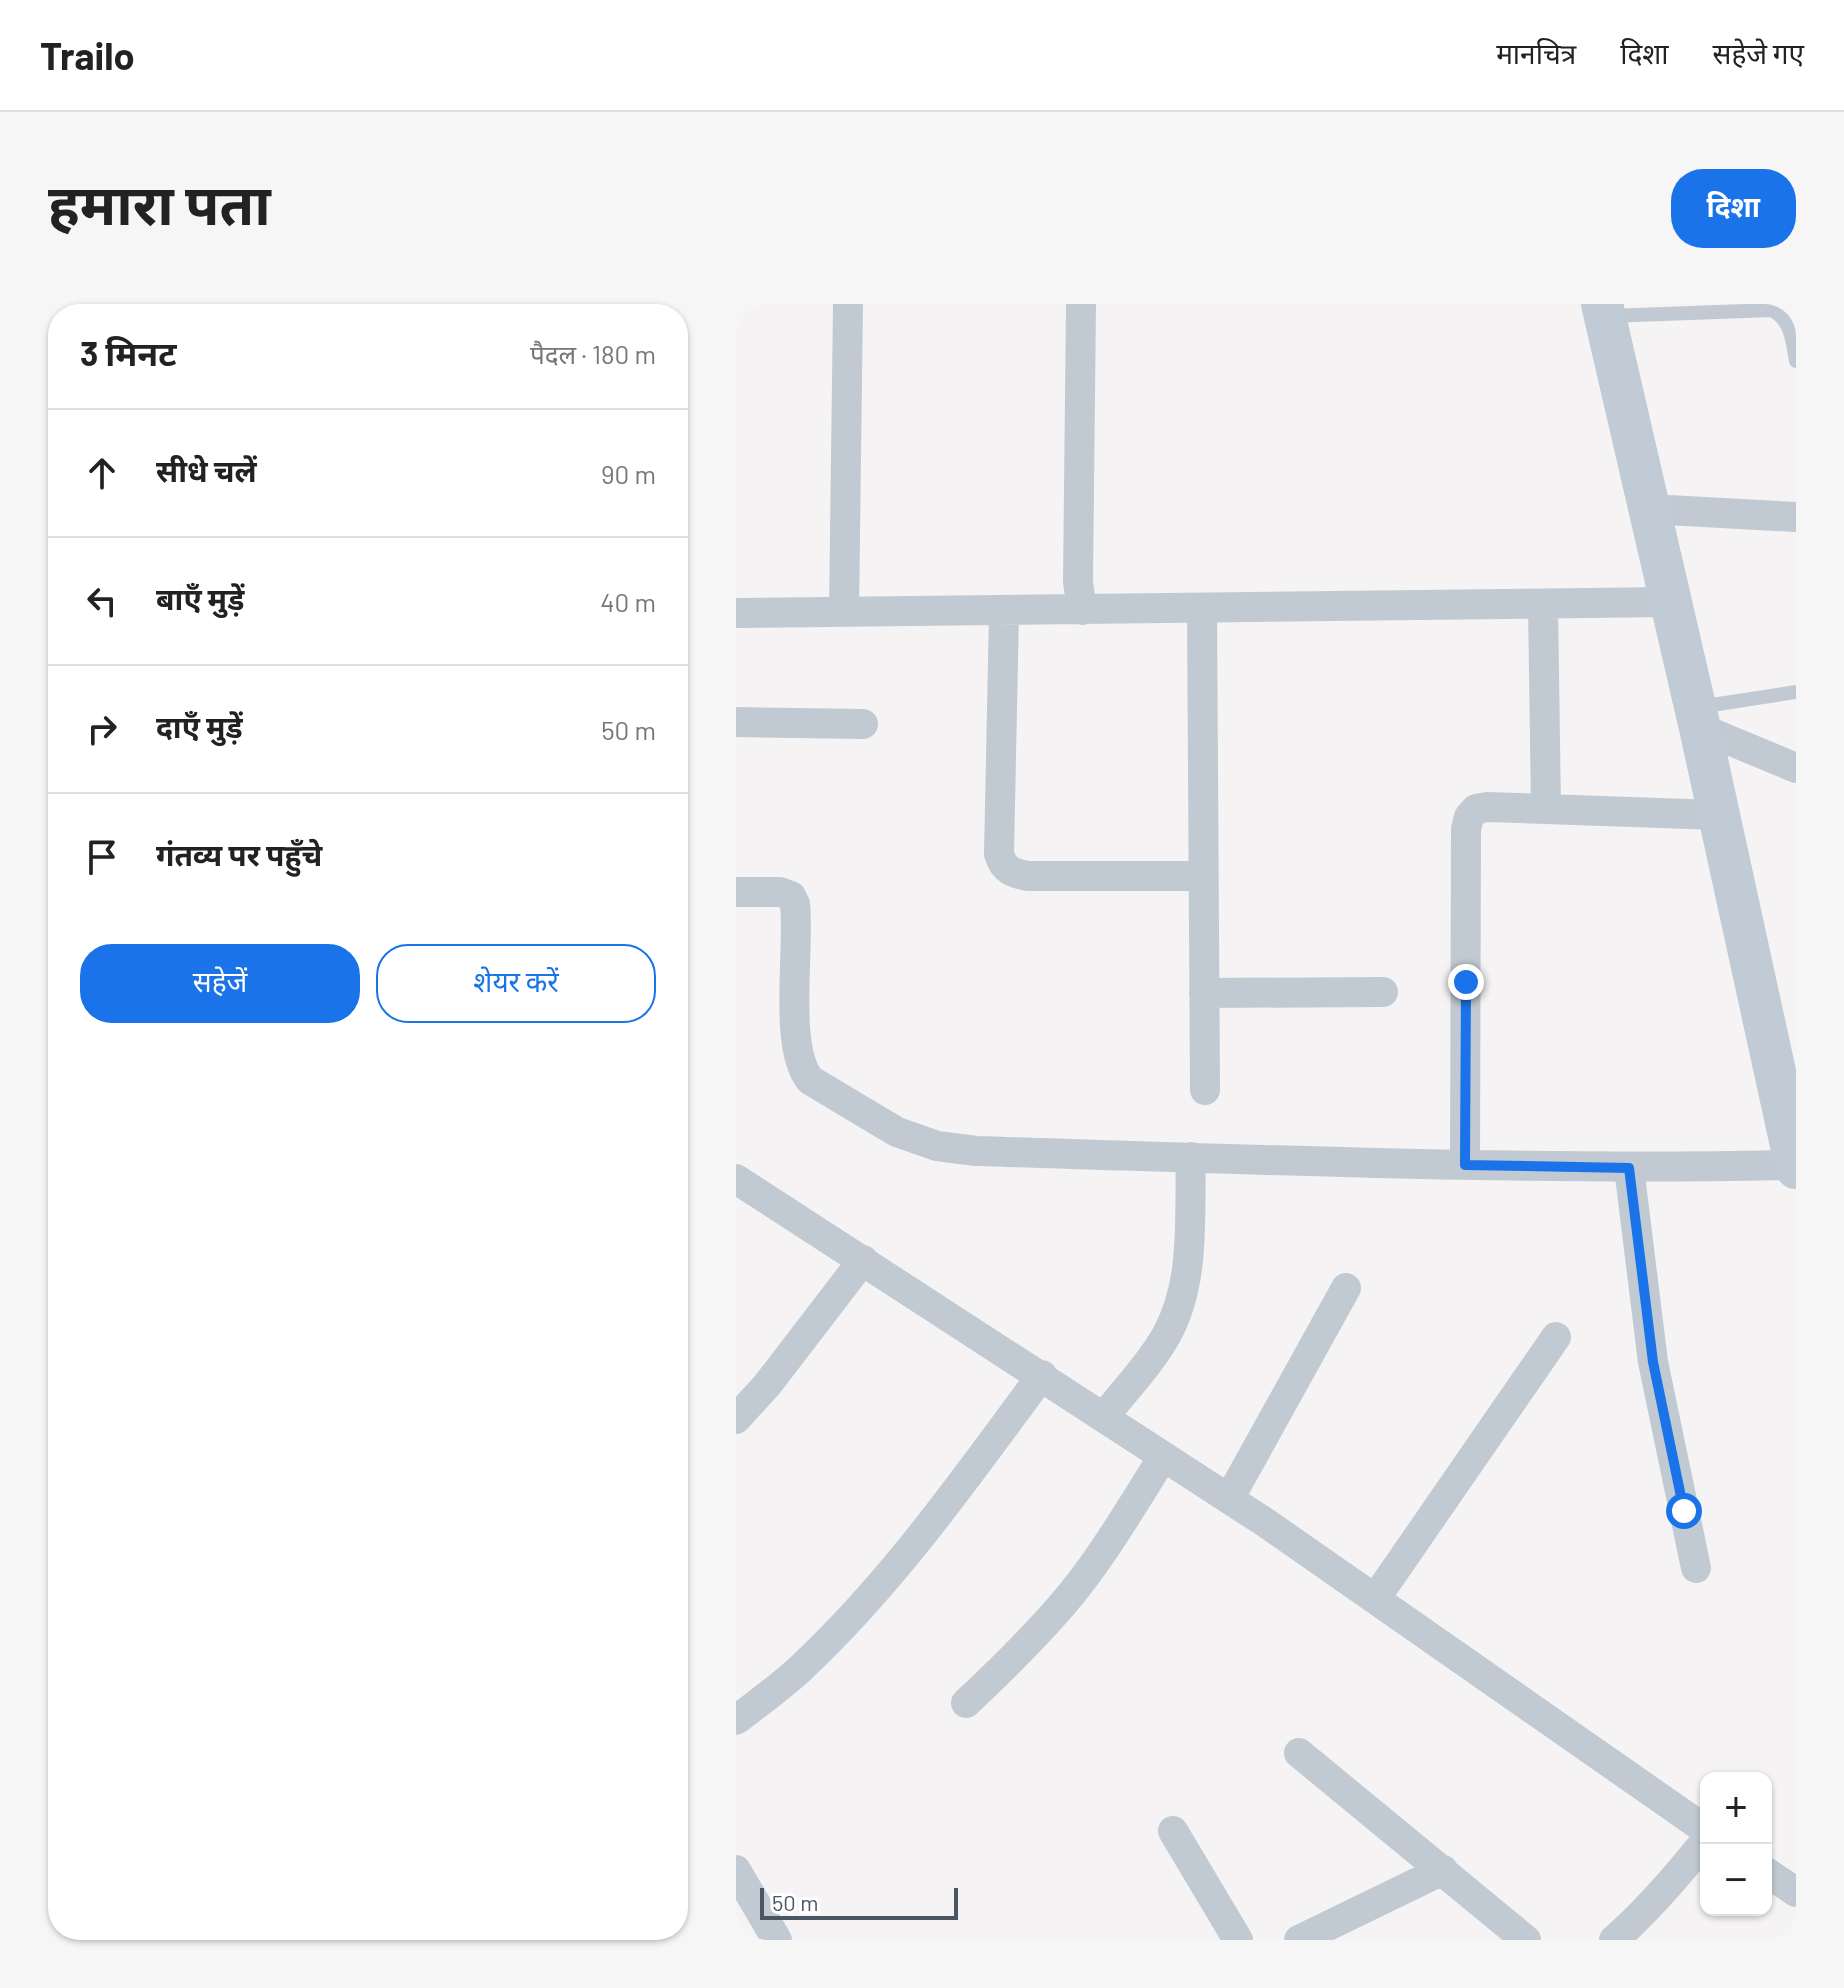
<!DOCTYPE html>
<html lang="hi">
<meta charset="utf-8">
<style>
body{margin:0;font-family:Barlow,"Noto Sans Devanagari",sans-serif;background:#f6f6f6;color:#222}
.controls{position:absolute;right:24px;bottom:24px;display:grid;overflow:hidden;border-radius:16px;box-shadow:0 2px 6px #0004}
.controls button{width:72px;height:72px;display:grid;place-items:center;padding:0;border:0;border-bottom:2px solid #e0e0e0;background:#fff;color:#222;font:40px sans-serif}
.scale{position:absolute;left:24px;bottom:20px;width:198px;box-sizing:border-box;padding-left:8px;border:4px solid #4a5661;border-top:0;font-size:22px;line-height:28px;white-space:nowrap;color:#4a5661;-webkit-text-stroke:6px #fff;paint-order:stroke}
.stop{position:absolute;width:24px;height:24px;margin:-18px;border:6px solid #1a73e8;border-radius:50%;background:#fff}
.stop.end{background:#1a73e8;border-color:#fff;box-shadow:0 2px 8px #0008}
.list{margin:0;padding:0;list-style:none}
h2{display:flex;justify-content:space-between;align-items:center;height:104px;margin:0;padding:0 32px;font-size:34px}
h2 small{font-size:26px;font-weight:400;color:#767676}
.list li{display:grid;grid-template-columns:52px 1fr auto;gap:24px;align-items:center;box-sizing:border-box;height:128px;padding:0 32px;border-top:2px solid #e0e0e0}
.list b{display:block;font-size:30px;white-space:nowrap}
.list em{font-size:26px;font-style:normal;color:#767676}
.actions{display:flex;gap:16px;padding:24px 32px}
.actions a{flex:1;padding:18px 0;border:2px solid #1a73e8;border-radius:32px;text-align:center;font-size:28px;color:#1a73e8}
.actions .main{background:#1a73e8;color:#fff}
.icon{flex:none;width:44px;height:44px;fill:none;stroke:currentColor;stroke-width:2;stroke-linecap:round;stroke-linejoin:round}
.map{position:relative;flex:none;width:1060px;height:1636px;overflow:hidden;border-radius:32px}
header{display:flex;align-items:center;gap:48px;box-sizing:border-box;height:112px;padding:0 40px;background:#fff;border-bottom:2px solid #e0e0e0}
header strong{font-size:38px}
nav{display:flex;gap:44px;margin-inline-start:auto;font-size:28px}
.intro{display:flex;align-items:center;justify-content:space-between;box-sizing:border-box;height:192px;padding:0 48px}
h1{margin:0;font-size:56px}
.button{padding:20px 36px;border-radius:32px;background:#1a73e8;color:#fff;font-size:28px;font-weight:700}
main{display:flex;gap:48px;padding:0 48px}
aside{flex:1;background:#fff;border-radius:32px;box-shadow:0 2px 6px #0004}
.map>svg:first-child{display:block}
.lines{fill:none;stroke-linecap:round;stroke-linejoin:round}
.service{stroke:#c1cad2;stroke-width:14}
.minor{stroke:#c1cad2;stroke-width:30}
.secondary{stroke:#c1cbd6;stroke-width:42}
.route{stroke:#1a73e8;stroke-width:10}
</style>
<header>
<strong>Trailo</strong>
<nav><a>मानचित्र</a><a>दिशा</a><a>सहेजे गए</a></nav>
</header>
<div class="intro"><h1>हमारा पता</h1><a class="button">दिशा</a></div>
<main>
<aside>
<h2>3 मिनट<small>पैदल · 180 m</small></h2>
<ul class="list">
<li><svg class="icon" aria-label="ahead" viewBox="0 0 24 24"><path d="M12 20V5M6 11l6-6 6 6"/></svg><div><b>सीधे चलें</b></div><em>90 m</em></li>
<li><svg class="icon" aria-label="left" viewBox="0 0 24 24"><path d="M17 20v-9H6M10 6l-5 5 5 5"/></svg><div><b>बाएँ मुड़ें</b></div><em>40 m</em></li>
<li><svg class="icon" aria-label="right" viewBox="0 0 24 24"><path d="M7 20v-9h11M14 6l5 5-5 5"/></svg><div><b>दाएँ मुड़ें</b></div><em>50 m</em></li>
<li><svg class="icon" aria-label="arrive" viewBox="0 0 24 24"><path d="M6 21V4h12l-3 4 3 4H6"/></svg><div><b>गंतव्य पर पहुँचे</b></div></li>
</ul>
<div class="actions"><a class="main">सहेजें</a><a>शेयर करें</a></div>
</aside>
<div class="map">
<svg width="1060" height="1636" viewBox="0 0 1060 1636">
<rect width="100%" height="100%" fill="#f5f3f3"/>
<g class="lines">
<path class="service" d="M873,12l163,-6c20,11 20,30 24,51
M963,403l97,-15"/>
<path class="minor" d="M345,0l-3,278 4,28
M913,205l147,8
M807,300l3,205
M466,305l3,481
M108,308l4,-308
M268,308l-5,242c5,16 13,19 29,22h175
M0,309l933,-11
M0,418l127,2
M964,424l96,40
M0,588h44l11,4 4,8c5,45 -12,143 15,176l87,52 40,14 39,5c273,8 546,20 819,14
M468,689l179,-1
M729,861l1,-336 3,-12 7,-8 11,-2 230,8
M893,864l24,194 43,206
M0,875l530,344 440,307
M368,1113c20,-26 48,-55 63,-83 29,-53 22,-118 24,-177
M0,1115l31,-34 96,-125
M493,1195l117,-211
M639,1295l181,-262
M230,1399c33,-31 66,-63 96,-98 39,-45 69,-98 101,-148
M0,1416c22,-17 46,-34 66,-53 92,-86 165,-191 240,-292
M563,1449l227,187
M437,1527l65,109
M0,1566l41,70
M1030,1568l30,20
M563,1636l144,-70
M878,1636c34,-30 64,-65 92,-100"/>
<path class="secondary" d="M866,0l98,424 96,440"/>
</g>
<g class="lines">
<path class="route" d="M730,678l-1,183 164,3 24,194 31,149"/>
</g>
</svg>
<div class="controls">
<button>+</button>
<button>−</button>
</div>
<div class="scale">50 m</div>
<div class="stop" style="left:948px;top:1207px"></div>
<div class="stop end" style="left:730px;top:678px"></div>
</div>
</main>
